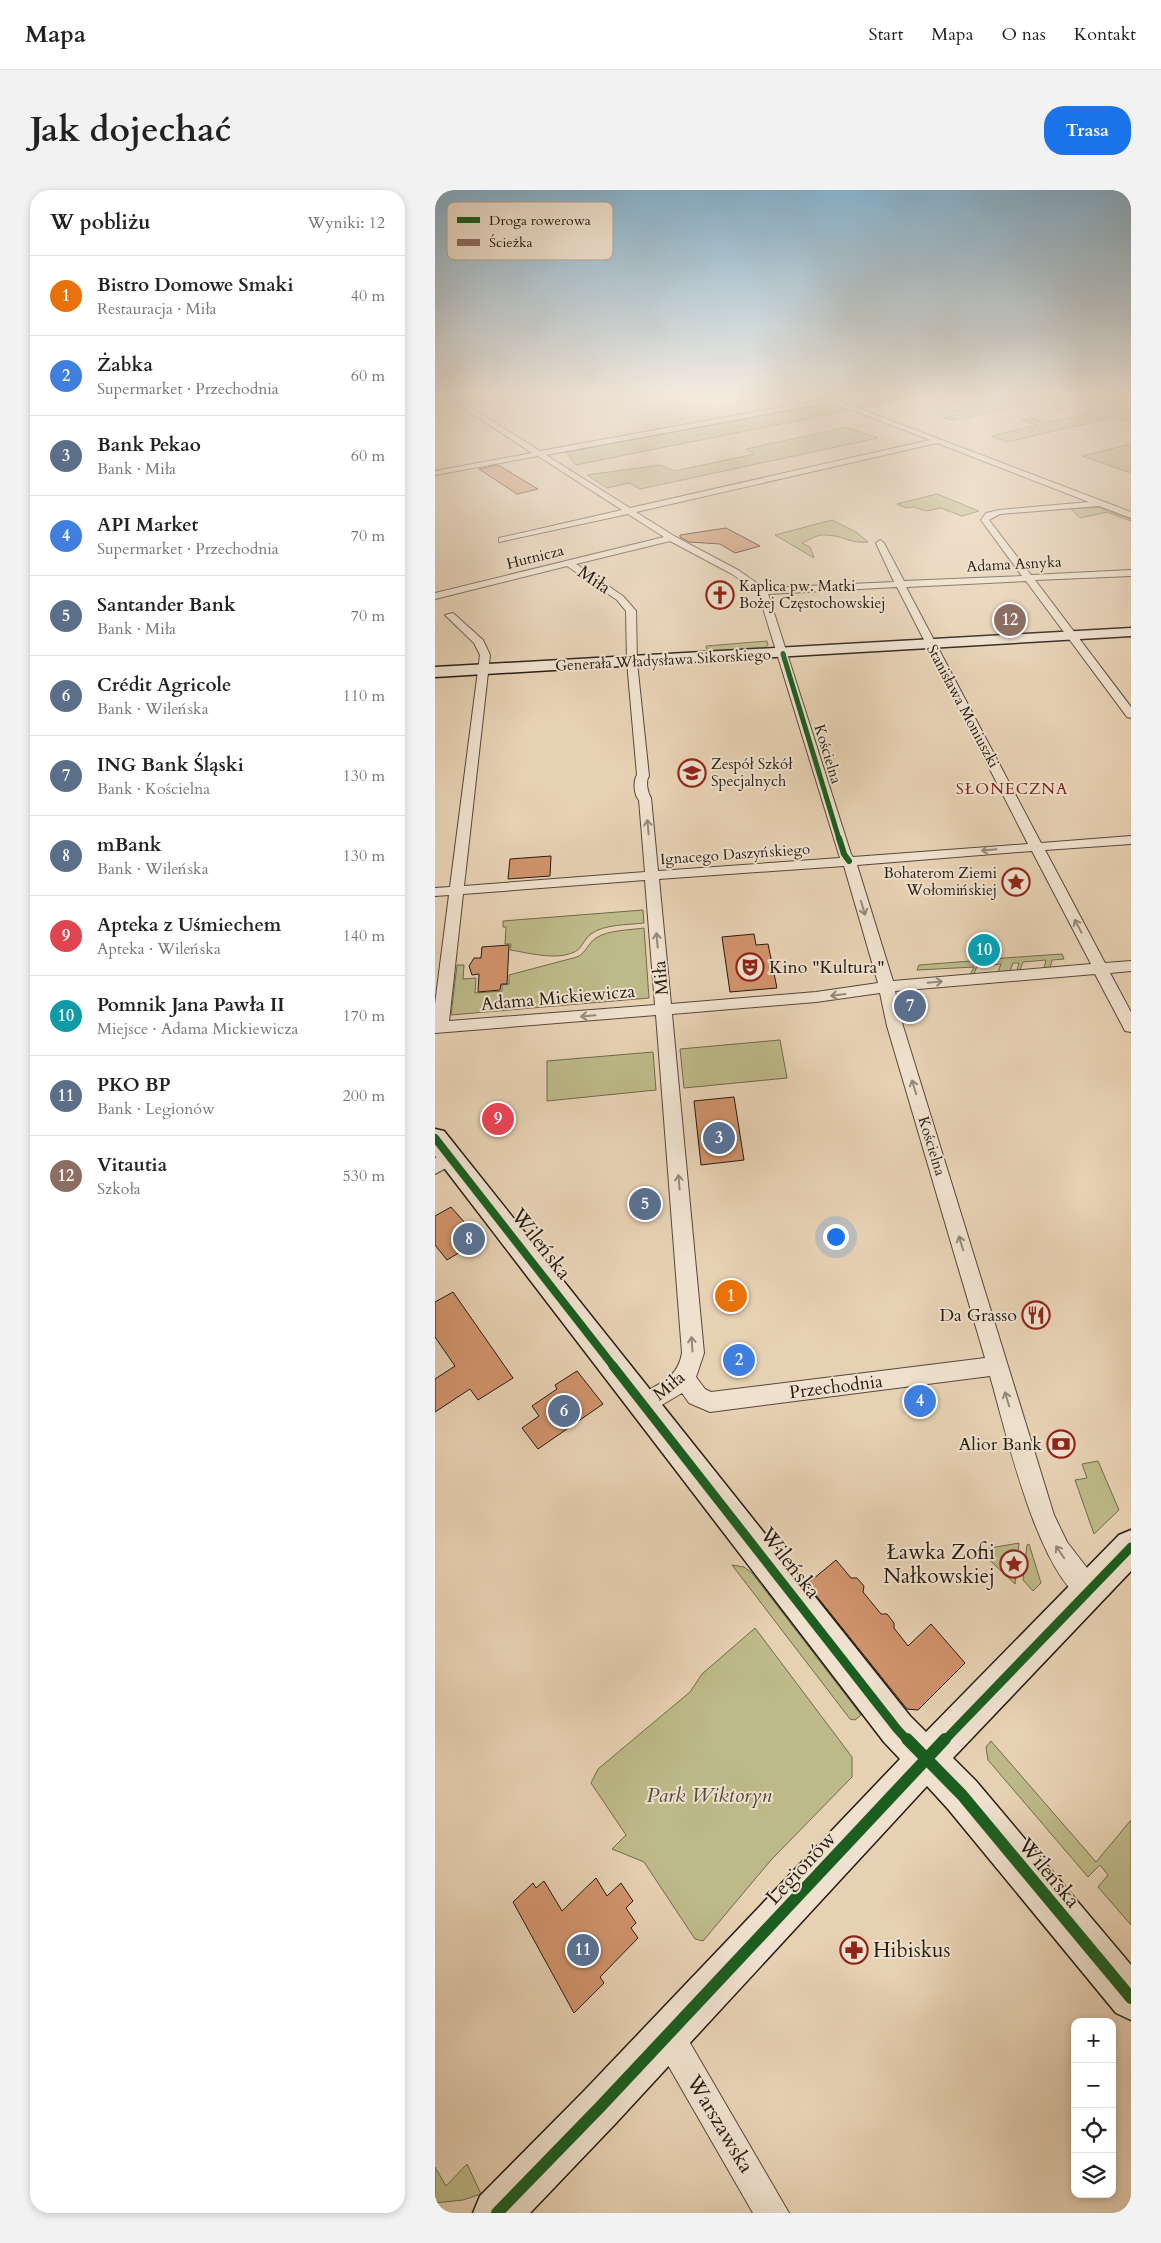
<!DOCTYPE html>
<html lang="pl">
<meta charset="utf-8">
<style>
body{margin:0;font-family:Cardo,serif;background:#f2f2f2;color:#222}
.controls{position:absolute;right:15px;bottom:15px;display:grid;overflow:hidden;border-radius:10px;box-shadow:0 2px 8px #0003}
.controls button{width:45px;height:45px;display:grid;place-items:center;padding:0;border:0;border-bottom:1px solid #e0e0e0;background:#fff;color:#222;font:25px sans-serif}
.you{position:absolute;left:400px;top:1046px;width:18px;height:18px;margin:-12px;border:4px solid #fff;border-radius:50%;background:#1a73e8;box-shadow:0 0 0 8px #1a73e833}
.badge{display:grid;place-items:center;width:32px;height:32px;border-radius:50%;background:#1a73e8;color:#fff;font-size:16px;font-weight:700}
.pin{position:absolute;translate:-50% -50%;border:2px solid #fff;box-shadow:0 1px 5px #0006}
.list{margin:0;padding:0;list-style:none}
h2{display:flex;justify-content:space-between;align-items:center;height:65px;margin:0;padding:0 20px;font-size:21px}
h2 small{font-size:16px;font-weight:400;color:#767676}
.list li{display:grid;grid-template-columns:32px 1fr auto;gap:15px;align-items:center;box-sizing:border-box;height:80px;padding:0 20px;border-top:1px solid #e0e0e0}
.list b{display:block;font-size:19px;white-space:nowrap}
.list p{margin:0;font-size:16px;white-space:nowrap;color:#767676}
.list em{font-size:16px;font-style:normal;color:#767676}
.icon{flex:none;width:28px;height:28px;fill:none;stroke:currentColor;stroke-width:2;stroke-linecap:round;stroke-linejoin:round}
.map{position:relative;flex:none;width:696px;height:2023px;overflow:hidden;border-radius:20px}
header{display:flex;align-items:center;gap:30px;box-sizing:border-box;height:70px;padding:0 25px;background:#fff;border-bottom:1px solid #e0e0e0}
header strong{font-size:24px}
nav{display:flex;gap:28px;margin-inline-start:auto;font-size:18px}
.intro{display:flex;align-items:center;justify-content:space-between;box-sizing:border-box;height:120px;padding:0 30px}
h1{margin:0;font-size:35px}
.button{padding:12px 22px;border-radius:20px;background:#1a73e8;color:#fff;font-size:18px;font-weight:700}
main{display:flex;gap:30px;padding:0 30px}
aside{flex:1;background:#fff;border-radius:20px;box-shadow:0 2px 8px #0003}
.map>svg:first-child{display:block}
.green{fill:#bdb988;stroke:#706a4c}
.building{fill:#d1936c;stroke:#241b11}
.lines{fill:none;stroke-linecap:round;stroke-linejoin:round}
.street-casing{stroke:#55483a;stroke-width:2}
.secondary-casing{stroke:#241b11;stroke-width:3}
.street{fill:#efe1ce;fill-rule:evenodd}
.secondary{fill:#efe1ce;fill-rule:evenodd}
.quiet{stroke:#8d6e63;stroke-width:2.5;stroke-dasharray:5 2.5;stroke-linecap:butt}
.cycleway-far5-casing{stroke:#efe1ce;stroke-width:5}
.cycleway-far4-casing{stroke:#efe1ce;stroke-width:7}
.cycleway-far3-casing{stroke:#efe1ce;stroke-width:9}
.cycleway-far2-casing{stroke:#efe1ce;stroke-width:11}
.cycleway-far1-casing{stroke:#efe1ce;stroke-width:12}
.cycleway-casing{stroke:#efe1ce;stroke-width:15}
.cycleway-far5{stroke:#1b5e20;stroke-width:4}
.cycleway-far4{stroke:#1b5e20;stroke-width:5}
.cycleway-far3{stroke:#1b5e20;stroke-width:6}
.cycleway-far2{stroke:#1b5e20;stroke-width:8}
.cycleway-far1{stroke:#1b5e20;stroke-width:9}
.cycleway{stroke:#1b5e20;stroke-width:12}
.oneway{stroke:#948879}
.labels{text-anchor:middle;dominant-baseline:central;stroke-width:4;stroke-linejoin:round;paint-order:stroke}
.far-street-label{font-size:15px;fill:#241b11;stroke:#efe1ce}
.far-poi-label{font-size:15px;fill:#241b11;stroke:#efe1ce;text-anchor:start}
.far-neighbourhood-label{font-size:16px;letter-spacing:1px;fill:#7a1f14;stroke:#efe1ce}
.street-label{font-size:18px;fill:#241b11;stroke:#efe1ce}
.poi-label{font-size:18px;fill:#241b11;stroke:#efe1ce;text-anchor:end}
.near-street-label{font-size:21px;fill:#241b11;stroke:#efe1ce}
.near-poi-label{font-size:21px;fill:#241b11;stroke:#efe1ce;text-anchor:end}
.near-park-label{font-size:21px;font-style:italic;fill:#524a35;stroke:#efe1ce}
.key{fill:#efe1ce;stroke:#b2a695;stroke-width:1}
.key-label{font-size:14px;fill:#241b11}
</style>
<header>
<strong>Mapa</strong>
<nav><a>Start</a><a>Mapa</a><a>O nas</a><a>Kontakt</a></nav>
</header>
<div class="intro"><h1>Jak dojechać</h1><a class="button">Trasa</a></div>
<main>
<aside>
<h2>W pobliżu<small>Wyniki: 12</small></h2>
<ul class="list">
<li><span class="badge" style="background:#e8710a">1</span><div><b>Bistro Domowe Smaki</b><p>Restauracja · Miła</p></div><em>40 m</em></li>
<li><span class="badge" style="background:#3f7fe0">2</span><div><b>Żabka</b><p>Supermarket · Przechodnia</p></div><em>60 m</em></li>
<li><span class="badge" style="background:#5c6f8a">3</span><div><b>Bank Pekao</b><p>Bank · Miła</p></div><em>60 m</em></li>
<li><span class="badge" style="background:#3f7fe0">4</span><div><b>API Market</b><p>Supermarket · Przechodnia</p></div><em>70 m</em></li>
<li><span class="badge" style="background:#5c6f8a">5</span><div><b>Santander Bank</b><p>Bank · Miła</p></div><em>70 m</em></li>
<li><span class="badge" style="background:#5c6f8a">6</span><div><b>Crédit Agricole</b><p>Bank · Wileńska</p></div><em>110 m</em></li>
<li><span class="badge" style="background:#5c6f8a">7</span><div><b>ING Bank Śląski</b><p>Bank · Kościelna</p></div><em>130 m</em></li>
<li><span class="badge" style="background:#5c6f8a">8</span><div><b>mBank</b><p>Bank · Wileńska</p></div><em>130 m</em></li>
<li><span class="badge" style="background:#e0444e">9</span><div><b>Apteka z Uśmiechem</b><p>Apteka · Wileńska</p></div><em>140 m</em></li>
<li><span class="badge" style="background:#0f9aa8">10</span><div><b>Pomnik Jana Pawła II</b><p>Miejsce · Adama Mickiewicza</p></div><em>170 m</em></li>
<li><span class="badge" style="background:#5c6f8a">11</span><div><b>PKO BP</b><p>Bank · Legionów</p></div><em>200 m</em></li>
<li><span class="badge" style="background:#8d6e63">12</span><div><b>Vitautia</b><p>Szkoła</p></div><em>530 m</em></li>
</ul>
</aside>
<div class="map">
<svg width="696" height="2023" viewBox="0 0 696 2023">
<rect width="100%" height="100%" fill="#e7d1b3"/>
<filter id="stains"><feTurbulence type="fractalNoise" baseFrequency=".004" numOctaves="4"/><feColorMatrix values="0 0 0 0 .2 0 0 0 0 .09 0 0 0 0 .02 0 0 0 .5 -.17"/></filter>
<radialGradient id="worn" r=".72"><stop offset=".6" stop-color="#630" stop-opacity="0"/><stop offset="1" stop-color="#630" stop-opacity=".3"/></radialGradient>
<path class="green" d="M443,204h51l-68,14 -18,-6 1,-3z
M524,204h113l-118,26 -10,-2 17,-4 -8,-4 31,-7z
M682,206l14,4v22l-17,-5 -107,25 -16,-6 46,-11 -15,-5 9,-2 16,5 50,-12 -20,-6 -17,4 -14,-6 22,-5 17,5z
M391,214l24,6 -274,55 -10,-13z
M412,237l31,11 -238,51 -11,-6 -22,5 -20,-13 73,-10 15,6 80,-17 -9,-5z
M696,254v28h-3l-46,-16z
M502,304l42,17 -17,5 -21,-8 -15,3 -12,-4 -8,1 -9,-4z
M664,317l32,12v2l-24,-9 -27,6 -9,-9z
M397,330l24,12 12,10c-19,2 -25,-7 -43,-7 -7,-1 -16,5 -23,8l8,4 4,11 -39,-23z
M332,451l1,4 -7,5 -53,3 -2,-7z
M208,720l1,13c-16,2 -40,1 -53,11 -8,6 -9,16 -19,19 -19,7 -42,0 -62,-3l1,-6h-6l1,-17h-3v-6z
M209,738l5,70 -198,17 6,-50h7l-1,14 13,-1 -1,15 27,-2v-6l7,-1v-9l68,-18c10,-5 11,-14 19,-19 12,-8 34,-8 48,-10z
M627,764l2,5 -12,1 -2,8h-6l2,-8 -23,2 -3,8h-3l2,-7h-6l-3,8 -12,1 3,-8 -9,1 -2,-6z
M549,770l2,5 -9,1 -3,8 -4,1 4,-8 -57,3 2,-5z
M345,850l7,38 -103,10 -4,-39z
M218,862l3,38 -109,11v-40z
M663,1271l21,49 -25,24 -19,-54 12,-2 -5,-14z
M584,1353l-4,41 -36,-34z
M594,1354l12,39 -8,8 -10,-11 4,-35z
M297,1375l12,2 8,6 109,142 -6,5 -5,-1z
M320,1438l97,129v20l-81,83 -68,81 -8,-2 -51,-77 -32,-13 14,-14 -35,-52 7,-14 92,-77 12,-18z
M556,1551l105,121 35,-42v105l-33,-38 10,-12 -8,-10 -12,12 -100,-117 -2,-13z
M32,1974l14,30 -18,6 -28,3v-36l11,19z"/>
<path class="building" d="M63,275l40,24 -21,5 -38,-25z
M291,338l34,18 -25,7 -15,-9 -31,-2 -9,-5v-2z
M116,666l-1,20 -42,3 2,-20z
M319,744l2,11 12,-1 9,44 -47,4 -8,-55z
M74,755l-2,39h-6l-1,6 -22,2 1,-18 -7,1 -3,-9 5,-8h7l1,-11z
M299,907l10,63 -43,5 -7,-64z
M16,1017l29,33 -33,20 -12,-15v-29z
M18,1102l60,86 -35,22 -8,-11 -35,23v-33l20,-13 -20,-29v-35z
M142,1181l26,33 -65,45 -16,-21 17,-12 -7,-10 25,-17 -2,-4z
M401,1370l15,18h6l7,8 -1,6 18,22h6l7,9v5l14,18 23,-22 34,39 -47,47 -11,-1 -100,-125z
M161,1688l11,18 14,-13 12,18 -7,7 10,15 -5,5 7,10 -38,39 4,6 -30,30 -61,-111 20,-19 3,5 8,-7 18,30z"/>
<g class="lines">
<g class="street-casing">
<path id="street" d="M7,204h8l12,8 43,-8h17l-55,11 73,46 291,-53 37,-4 -29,7 292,111v6l-32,-12 -99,8 -11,6 42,55 100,-5v6l-96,4 96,127v11l-4,-1 -101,-136 -120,6 135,256 90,-7v8l-86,6 60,113 26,-2v10l-21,2 21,39v20l-6,-1 -2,-4 -28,-53 -200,17 8,35 151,489 13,27 31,40 3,9 -3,9 -9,3c-50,-20 -84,-176 -99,-227l-280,36 -21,-9 -7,-10 -37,22 -8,-3 -3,-7c10,-22 42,-17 48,-52l-26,-338 -221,18v-29l14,-109 -14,1v-8l15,-1 30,-232 -6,-12 -29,-28 8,-2 30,27 7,15 -26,231 181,-14 -6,-72c-5,-5 -6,-19 -2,-25l-10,-113 -1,-51 -9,-11 -50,-34 -132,33v-6l229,-56 -36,-23 -129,28v-4l123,-28 -84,-54 -103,19v-4l97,-18zM396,212l99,38 -300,68 -84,-53zM502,253l152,59 -90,8 -13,3 -5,7 41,56 -118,5 -20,-38 -4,-3 -4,3 18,39 -130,6 -26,-18 -64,-34 -38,-24zM235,351l62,33 26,18 82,266 -182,13 -7,-73c-3,-5 -6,-16 -2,-22l-12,-114 -1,-51 -13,-15 -47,-32zM462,397l131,257 -175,13 -2,-3 -83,-260zM597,661l59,113 -198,17 -36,-116zM409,676l34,117 -62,9 -145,12 -12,-125zM210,690l10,125 -206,16 14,-127zM445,803l7,33 98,332 -274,34 -6,-3 -9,-12 8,-24 -32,-339 144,-12z
M16,960l6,2 3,5 -3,5 -22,12v-16z
M233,1829l11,5 110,189h-36l-96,-167 -5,-11 5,-11z"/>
</g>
<g class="secondary-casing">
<path id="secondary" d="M696,438v8l-696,41v-10z
M0,939l9,2 466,585 16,16 193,-197 12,-5v41l-178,187 23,23 155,184v55l-15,-7 -168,-204 -21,-23 -311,337 -86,90h-57l7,-17 104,-105 316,-332 -16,-17 -449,-586z"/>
</g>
<use href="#street" class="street"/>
<use href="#secondary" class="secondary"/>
<path class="quiet" d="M0,210l15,-3"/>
<g class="cycleway-far5-casing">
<path id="cycleway-far5" d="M348,463l1,2"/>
</g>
<g class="cycleway-far4-casing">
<path id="cycleway-far4" d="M348,464l56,185"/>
</g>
<g class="cycleway-far3-casing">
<path id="cycleway-far3" d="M404,648l5,16 5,7"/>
</g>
<g class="cycleway-far2-casing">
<path id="cycleway-far2" d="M0,948l179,229"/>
</g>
<g class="cycleway-far1-casing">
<path id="cycleway-far1" d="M178,1176l284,363 11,12
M509,1551l187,-194"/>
</g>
<g class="cycleway-casing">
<path id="cycleway" d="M472,1549l55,56 169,203
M62,2023l103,-106 345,-368"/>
</g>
<use href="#cycleway-far5" class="cycleway-far5"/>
<use href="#cycleway-far4" class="cycleway-far4"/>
<use href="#cycleway-far3" class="cycleway-far3"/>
<use href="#cycleway-far2" class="cycleway-far2"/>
<use href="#cycleway-far1" class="cycleway-far1"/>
<use href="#cycleway" class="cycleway"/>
</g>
<defs><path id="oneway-shaft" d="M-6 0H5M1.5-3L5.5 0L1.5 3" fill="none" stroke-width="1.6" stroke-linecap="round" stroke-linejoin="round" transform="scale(1.25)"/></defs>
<g class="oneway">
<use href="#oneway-shaft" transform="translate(213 637) rotate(-95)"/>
<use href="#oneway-shaft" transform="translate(554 660) rotate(175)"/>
<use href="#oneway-shaft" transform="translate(428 718) rotate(73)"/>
<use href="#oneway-shaft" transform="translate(643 736) rotate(-118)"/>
<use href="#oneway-shaft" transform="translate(222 750) rotate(-95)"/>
<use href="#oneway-shaft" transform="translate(500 792) rotate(-5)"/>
<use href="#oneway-shaft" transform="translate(403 805) rotate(173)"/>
<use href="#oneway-shaft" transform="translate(153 826) rotate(175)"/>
<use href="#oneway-shaft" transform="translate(479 897) rotate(-107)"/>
<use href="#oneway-shaft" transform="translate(244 992) rotate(-95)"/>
<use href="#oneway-shaft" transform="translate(526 1053) rotate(-107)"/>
<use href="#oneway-shaft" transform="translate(257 1154) rotate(-94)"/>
<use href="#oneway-shaft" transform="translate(572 1209) rotate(-107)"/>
<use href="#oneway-shaft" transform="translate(625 1362) rotate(-124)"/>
</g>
<linearGradient id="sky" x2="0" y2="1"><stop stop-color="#87b5d2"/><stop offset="0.42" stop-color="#f4eadd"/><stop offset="1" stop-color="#f4eadd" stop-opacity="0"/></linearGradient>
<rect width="696" height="488" fill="url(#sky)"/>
<defs>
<g id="church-ring" transform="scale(1.4375)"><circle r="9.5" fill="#efe1ce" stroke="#8f2418" stroke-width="1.5"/><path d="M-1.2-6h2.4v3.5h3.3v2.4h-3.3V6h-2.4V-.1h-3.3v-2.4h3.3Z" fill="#8f2418"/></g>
<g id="school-ring" transform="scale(1.4375)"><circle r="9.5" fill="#efe1ce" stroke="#8f2418" stroke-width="1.5"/><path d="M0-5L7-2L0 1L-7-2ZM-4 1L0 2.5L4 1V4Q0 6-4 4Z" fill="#8f2418"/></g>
<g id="sight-ring" transform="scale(1.4375)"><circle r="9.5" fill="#efe1ce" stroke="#8f2418" stroke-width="1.5"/><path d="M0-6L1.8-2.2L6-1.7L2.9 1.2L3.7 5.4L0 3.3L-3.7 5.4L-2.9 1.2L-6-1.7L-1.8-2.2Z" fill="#8f2418"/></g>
<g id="theatre-ring" transform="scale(1.4375)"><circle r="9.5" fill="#efe1ce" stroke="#8f2418" stroke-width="1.5"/><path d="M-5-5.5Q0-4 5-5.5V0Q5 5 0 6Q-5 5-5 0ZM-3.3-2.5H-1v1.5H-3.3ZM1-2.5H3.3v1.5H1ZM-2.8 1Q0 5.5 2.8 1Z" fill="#8f2418"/></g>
<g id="restaurant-ring" transform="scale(1.4375)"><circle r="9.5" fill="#efe1ce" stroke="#8f2418" stroke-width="1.5"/><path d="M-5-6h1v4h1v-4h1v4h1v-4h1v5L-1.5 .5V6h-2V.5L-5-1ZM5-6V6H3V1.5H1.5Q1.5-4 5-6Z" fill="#8f2418"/></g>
<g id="bank-ring" transform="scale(1.4375)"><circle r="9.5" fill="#efe1ce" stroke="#8f2418" stroke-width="1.5"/><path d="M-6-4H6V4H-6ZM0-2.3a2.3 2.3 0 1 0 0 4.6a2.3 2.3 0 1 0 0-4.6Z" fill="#8f2418"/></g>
<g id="pharmacy-ring" transform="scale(1.4375)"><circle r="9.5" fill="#efe1ce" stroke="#8f2418" stroke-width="1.5"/><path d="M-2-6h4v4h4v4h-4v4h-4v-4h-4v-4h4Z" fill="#8f2418"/></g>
</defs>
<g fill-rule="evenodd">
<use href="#church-ring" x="285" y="405"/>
<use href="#school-ring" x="257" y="583"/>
<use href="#sight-ring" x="581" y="692"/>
<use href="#theatre-ring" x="315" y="777"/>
<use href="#restaurant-ring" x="601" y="1125"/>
<use href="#bank-ring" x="626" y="1254"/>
<use href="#sight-ring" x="579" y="1374"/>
<use href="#pharmacy-ring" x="419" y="1760"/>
</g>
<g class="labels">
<g class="far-street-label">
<text transform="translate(100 367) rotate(-14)">Hutnicza</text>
<text transform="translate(579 374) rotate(-3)">Adama Asnyka</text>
<text transform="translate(228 470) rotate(-3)">Generała Władysława Sikorskiego</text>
<text transform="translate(528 516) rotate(62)">Stanisława Moniuszki</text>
<text transform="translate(393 564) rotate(73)">Kościelna</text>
<text transform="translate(300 664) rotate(-4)">Ignacego Daszyńskiego</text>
<text transform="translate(497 956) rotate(73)">Kościelna</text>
</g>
<g class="far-poi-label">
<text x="304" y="396">Kaplica pw. Matki<tspan x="304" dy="17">Bożej Częstochowskiej</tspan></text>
<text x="276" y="574">Zespół Szkół<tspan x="276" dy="17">Specjalnych</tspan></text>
<text x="562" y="683" text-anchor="end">Bohaterom Ziemi<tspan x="562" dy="17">Wołomińskiej</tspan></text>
</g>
<g class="far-neighbourhood-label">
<text x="577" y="599">SŁONECZNA</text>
</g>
<g class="street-label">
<text transform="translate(159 390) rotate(34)">Miła</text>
<text transform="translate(226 788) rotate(-95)">Miła</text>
<text transform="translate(123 808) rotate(-5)">Adama Mickiewicza</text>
<text transform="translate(234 1196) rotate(-39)">Miła</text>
<text transform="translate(401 1197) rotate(-7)">Przechodnia</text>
</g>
<g class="poi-label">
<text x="334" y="777" text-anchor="start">Kino "Kultura"</text>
<text x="582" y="1125">Da Grasso</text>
<text x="607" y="1254">Alior Bank</text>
</g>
<g class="near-street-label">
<text transform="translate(106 1054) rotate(52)">Wileńska</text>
<text transform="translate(355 1373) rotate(52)">Wileńska</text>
<text transform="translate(366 1678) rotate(-47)">Legionów</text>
<text transform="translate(614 1683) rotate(50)">Wileńska</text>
<text transform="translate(285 1934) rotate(59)">Warszawska</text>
</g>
<g class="near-poi-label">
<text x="560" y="1362">Ławka Zofii<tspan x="560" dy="24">Nałkowskiej</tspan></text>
<text x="438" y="1760" text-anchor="start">Hibiskus</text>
</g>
<g class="near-park-label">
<text x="274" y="1605">Park Wiktoryn</text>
</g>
</g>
<rect x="12" y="12" width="166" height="58" rx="8" class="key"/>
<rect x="22" y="27" width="23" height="6" fill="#1b5e20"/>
<rect x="22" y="49" width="23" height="7" fill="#8d6e63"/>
<g class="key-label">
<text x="54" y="35">Droga rowerowa</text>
<text x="54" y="57">Ścieżka</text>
</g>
<rect width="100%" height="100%" filter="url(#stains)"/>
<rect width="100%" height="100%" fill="url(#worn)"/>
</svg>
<div class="controls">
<button>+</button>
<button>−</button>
<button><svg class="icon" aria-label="locate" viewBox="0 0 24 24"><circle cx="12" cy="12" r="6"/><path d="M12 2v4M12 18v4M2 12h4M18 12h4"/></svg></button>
<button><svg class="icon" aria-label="layers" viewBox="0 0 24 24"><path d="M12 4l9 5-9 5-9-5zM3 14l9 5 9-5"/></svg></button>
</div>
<div class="you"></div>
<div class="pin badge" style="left:296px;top:1106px;background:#e8710a">1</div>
<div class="pin badge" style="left:304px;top:1170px;background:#3f7fe0">2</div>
<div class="pin badge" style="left:284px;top:948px;background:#5c6f8a">3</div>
<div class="pin badge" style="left:485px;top:1211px;background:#3f7fe0">4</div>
<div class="pin badge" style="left:210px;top:1014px;background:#5c6f8a">5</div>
<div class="pin badge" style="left:129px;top:1221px;background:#5c6f8a">6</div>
<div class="pin badge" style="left:475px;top:816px;background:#5c6f8a">7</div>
<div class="pin badge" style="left:34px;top:1049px;background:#5c6f8a">8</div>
<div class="pin badge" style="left:63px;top:929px;background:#e0444e">9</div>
<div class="pin badge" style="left:549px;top:760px;background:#0f9aa8">10</div>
<div class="pin badge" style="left:148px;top:1760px;background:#5c6f8a">11</div>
<div class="pin badge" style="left:575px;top:430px;background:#8d6e63">12</div>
</div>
</main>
